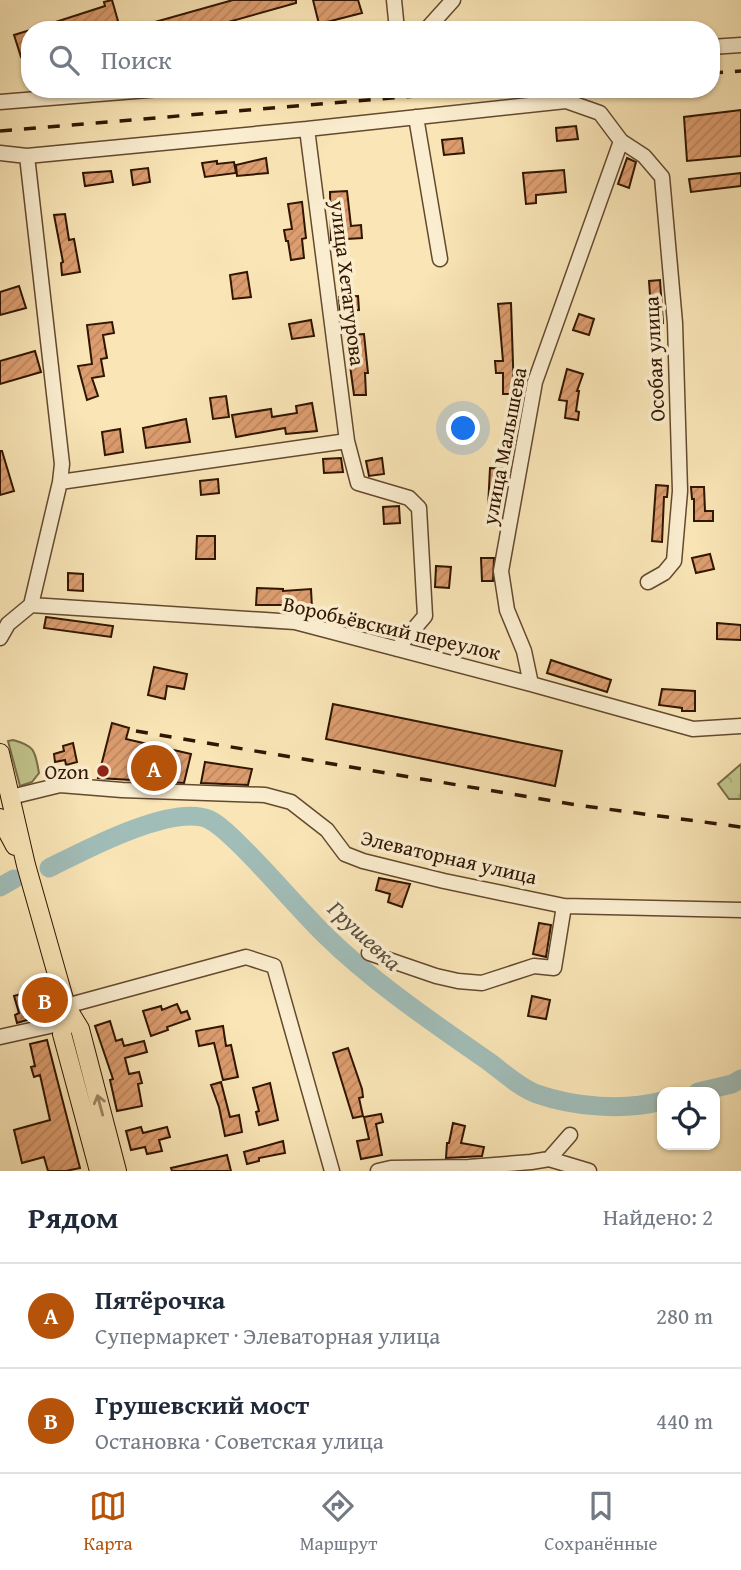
<!DOCTYPE html>
<html lang="ru">
<meta charset="utf-8">
<style>
body{margin:0;font-family:"Gentium Book Plus",serif;background:#f6f6f7;color:#1f2937}
.controls{position:absolute;right:21px;bottom:21px;display:grid;overflow:hidden;border-radius:14px;box-shadow:0 2px 5px #0004}
.controls button{width:63px;height:63px;display:grid;place-items:center;padding:0;border:0;border-bottom:2px solid #e0e1e3;background:#fff;color:#1f2937;font:35px sans-serif}
.you{position:absolute;left:464px;top:429px;width:24px;height:24px;margin:-18px;border:5px solid #fff;border-radius:50%;background:#1a73e8;box-shadow:0 0 0 10px #1a73e833}
.badge{display:grid;place-items:center;width:46px;height:46px;border-radius:50%;background:#b45309;color:#fff;font-size:23px;font-weight:700}
.pin{position:absolute;translate:-50% -50%;border:4px solid #fff;box-shadow:0 2px 7px #0006}
.list{margin:0;padding:0;list-style:none}
h2{display:flex;justify-content:space-between;align-items:center;height:91px;margin:0;padding:0 28px;font-size:30px}
h2 small{font-size:23px;font-weight:400;color:#747a83}
.list li{display:grid;grid-template-columns:46px 1fr auto;gap:21px;align-items:center;box-sizing:border-box;height:105px;padding:0 28px;border-top:2px solid #e0e1e3}
.list b{display:block;font-size:26px;white-space:nowrap}
.list p{margin:0;font-size:23px;white-space:nowrap;color:#747a83}
.list em{font-size:23px;font-style:normal;color:#747a83}
.icon{flex:none;width:38px;height:38px;fill:none;stroke:currentColor;stroke-width:2;stroke-linecap:round;stroke-linejoin:round}
.map{position:relative;flex:none;width:741px;height:1171px;overflow:hidden}
.search{position:absolute;background:#fff;box-shadow:0 2px 5px #0004;left:21px;right:21px;top:21px;height:77px;display:flex;align-items:center;gap:18px;box-sizing:border-box;padding:0 24px;border-radius:28px;color:#747a83;font-size:26px}
.sheet{height:301px;background:#fff}
nav{display:flex;justify-content:space-around;align-items:center;box-sizing:border-box;height:98px;border-top:2px solid #e0e1e3;background:#fff;font-size:19px;color:#747a83}
nav a{display:grid;justify-items:center;gap:4px}
nav .on{color:#b45309}
.map>svg:first-child{display:block}
.green{fill:#c1c38b;stroke:#796c46;stroke-width:2}
.forest{fill:url(#forest-crowns);stroke:#796c46;stroke-width:2}
.lines{fill:none;stroke-linecap:round;stroke-linejoin:round}
.river{stroke:#a1bdb8;stroke-width:19}
.building{fill:url(#building-hatch);stroke:#311500;stroke-width:2}
.minor-casing{stroke:#63492e;stroke-width:17}
.major-casing{stroke:#311500;stroke-width:20}
.minor{stroke:#fbeed0;stroke-width:14}
.major{stroke:#f9e5b6;stroke-width:18}
.rail{stroke:#311500;stroke-width:3.5;stroke-dasharray:12 12;stroke-linecap:butt}
.oneway{stroke:#9f8764}
.poi-dot{fill:#8f2418;stroke:#fbeed0;stroke-width:2.5}
.labels{text-anchor:middle;dominant-baseline:central;stroke-width:7;stroke-linejoin:round;paint-order:stroke}
.street-label{font-size:21px;fill:#311500;stroke:#fbeed0}
.poi-label{font-size:21px;fill:#311500;stroke:#fbeed0;text-anchor:end}
.water-label{font-size:23px;font-style:italic;fill:#585040;stroke:#fbeed0}
</style>
<div class="map">
<svg width="741" height="1171" viewBox="0 0 741 1171">
<defs>
<pattern id="forest-crowns" width="20" height="18" patternUnits="userSpaceOnUse" patternTransform="scale(1.75)"><rect width="20" height="18" fill="#c1c38b"/><path d="M2 6a3 3 0 1 1 6 0M12 15a3 3 0 1 1 6 0" fill="none" stroke="#a6a776"/></pattern>
<pattern id="building-hatch" width="6" height="6" patternUnits="userSpaceOnUse" patternTransform="scale(1.75)"><rect width="6" height="6" fill="#dc9d6f"/><path d="M-1 1l2-2M0 6l6-6M5 7l2-2" fill="none" stroke="#bd865e"/></pattern>
</defs>
<rect width="100%" height="100%" fill="#f9e5b6"/>
<filter id="stains"><feTurbulence type="fractalNoise" baseFrequency=".00286" numOctaves="4"/><feColorMatrix values="0 0 0 0 .2 0 0 0 0 .09 0 0 0 0 .02 0 0 0 .5 -.17"/></filter>
<radialGradient id="worn" r=".72"><stop offset=".6" stop-color="#630" stop-opacity="0"/><stop offset="1" stop-color="#630" stop-opacity=".3"/></radialGradient>
<path class="green" d="M13,740c23,6 22,12 26,33l-7,9 -12,4 -12,-45z"/>
<path class="forest" d="M741,764v35h-12l-11,-15z"/>
<g class="lines">
<path class="river" d="M49,868c34,-17 122,-64 159,-49 13,6 27,21 37,31 27,27 52,57 80,85 49,48 107,87 163,126 15,11 32,27 49,33 37,13 87,17 125,7
M0,887l14,-8
M698,1092l34,-8 9,-5"/>
</g>
<path class="building" d="M112,0l8,28 -83,2v-2l68,-22 -1,-4z
M233,0h63v3l-96,27h-63v-3z
M313,0h45l4,13 -43,11z
M30,30v24l-9,3 -7,-22z
M741,110v46l-54,5 -3,-44z
M576,126l2,13 -21,2 -1,-13z
M462,138l2,15 -20,2 -2,-15z
M266,158l2,15 -31,3 -1,-11z
M627,158l9,4 -7,26 -11,-4z
M217,161v3l17,-2 2,11 -31,4 -3,-14z
M148,168l2,14 -17,3 -2,-15z
M564,170l2,22 -30,3v8l-10,1 -3,-31z
M111,171l2,11 -28,4 -2,-13z
M741,173v13l-50,6 -2,-13z
M347,191l4,35 10,-1 1,13 -31,2 -1,-48z
M302,202l4,36 -4,1 2,19 -13,2 -3,-19h-2l-2,-11 8,-1 -4,-25z
M65,214l4,26 5,-1 6,33 -18,3 -1,-12 2,-1 -9,-47z
M247,272l4,25 -18,2 -3,-24z
M660,280l3,43h-11l-3,-42z
M19,286l7,22 -26,7v-23z
M358,296l1,14 -19,1 -1,-14z
M511,303l3,91h-11v-21h-7l-1,-12h8l-5,-57z
M579,314l15,5 -5,16 -16,-5z
M311,320l3,16 -22,3 -3,-15z
M112,322l2,11 -11,2 4,23 -6,1 3,17 -12,2 6,18 -11,4 -9,-34 14,-2 -5,-39z
M364,334l4,39h-3l1,22h-12l-5,-37h3l-1,-23z
M35,351l6,21 -41,12v-23z
M567,369l16,5 -6,17h2l-3,20 3,1 -1,8 -13,-2 2,-17 -8,-1z
M226,396l3,21 -16,2 -3,-21z
M312,403l5,28 -31,3 -1,-6 -49,9 -4,-22 39,-6 1,8 25,-4 -1,-7z
M186,419l4,23 -44,6 -3,-20z
M120,429l3,23 -18,3 -3,-23z
M0,451h2l12,40 -14,4z
M341,458l2,14 -19,1 -1,-14z
M382,458l2,16 -15,2 -3,-15z
M490,468l15,1 -4,40 -13,-1z
M218,479l1,14 -18,2 -1,-14z
M656,485l12,1 -1,11h-3l-2,45 -10,-1z
M691,487h13l1,24h8v10h-19v-22h-2z
M399,506l1,17 -16,1 -1,-17z
M197,536h18v23h-19z
M710,554l4,15 -18,4 -4,-15z
M481,558h13l-1,23h-11z
M436,566l15,1 -2,21 -14,-1z
M68,573l15,1v17l-15,-1z
M257,588l26,1v2l28,-2 1,19 -15,1v-4h-41z
M46,617l67,9 -2,11 -67,-9z
M717,623l24,2v15l-24,-1z
M551,660l60,20 -4,12 -60,-19z
M154,667l33,7 -3,15 -17,-3 -2,13 -17,-4z
M662,689l33,2v20h-13v-3l-23,-3z
M333,704l229,47 -7,35 -229,-47z
M112,723l17,5 -3,11 65,15 -7,29 -86,-5z
M73,743l4,19 -11,3 -1,-5 -10,2 -1,-8 10,-3 -1,-5z
M205,762l47,7 -4,16 -47,-2z
M379,878l31,6 -8,23 -14,-5 2,-8 -14,-4z
M539,923l12,2 -5,32 -13,-3z
M32,991l8,25 -23,7 -2,-8 4,-2 -5,-17z
M532,996l18,4 -4,19 -18,-3z
M177,1004l4,9 6,-2 3,8 -23,8 1,3 -17,6 -8,-25 18,-5 1,4z
M110,1021l6,20 6,-2 2,7 20,-5 3,11 -22,6 4,16 10,-2 3,11 -4,1 4,22 -25,5 -7,-31 3,-1 -18,-53z
M223,1026l3,20 5,-1 7,32 -15,3 -9,-37 -15,3 -3,-15z
M47,1040l33,128 -14,3h-18l-4,-14 -22,6 -8,-33 36,-10 -10,-45 -6,2 -3,-10 4,-1 -5,-22z
M348,1048l14,41 1,8 -4,1 4,18 -10,2 -20,-65z
M221,1082l9,35 9,-2 3,17 -17,4 -6,-29 -8,-22z
M270,1083l8,37 -19,5 -3,-13 3,-1 -6,-23z
M381,1114l2,8 -7,2 6,31 -21,4 -4,-18 12,-2 -5,-22z
M453,1123l12,3 -4,17 23,4 -2,9 -36,2 1,-15h2z
M141,1127l2,6 24,-6 3,10 -11,3 3,11 -15,3 -2,-7 -14,3 -5,-19z
M283,1141l2,12 -26,5v3l-12,3 -3,-12z
M227,1155l4,16h-59l-1,-3z"/>
<g class="lines">
<g class="minor-casing">
<path id="minor" d="M394,0l3,30
M426,30l27,-30
M711,47l30,-2
M0,102l160,-13
M416,117l24,142
M307,129l40,312 11,42 51,15 10,10 6,108 -28,33
M0,153l27,3 280,-27 259,-28 34,12 21,28 23,15 18,21 13,146 5,168 -6,70 -10,12 -16,9
M27,156l35,308 -2,18 -29,123
M60,482l287,-41
M0,638l8,-14 23,-19 264,17 236,62 162,45 48,-3
M531,684l-7,-33 -17,-41 -6,-39 34,-189 86,-241
M11,797l49,-12 62,5 143,5 26,7 36,28 18,24 18,7 81,20 120,25 177,4
M369,953l67,23 22,5 24,2 52,-17 20,2 10,-62
M66,1006l180,-49 28,9 58,205
M0,1037l63,-14
M549,1159l40,12
M378,1171l13,-3 78,-1 62,-5 18,-3 21,-24"/>
</g>
<g class="major-casing">
<path id="major" d="M0,753l26,112 40,141 14,23 37,142
M0,818l15,28
M66,1006l-4,28 37,137"/>
</g>
<use href="#minor" class="minor"/>
<use href="#major" class="major"/>
<path class="rail" d="M711,73l30,-2
M0,131l498,-42
M136,731l441,74 164,22"/>
</g>
<defs><path id="oneway-shaft" d="M-6 0H5M1.5-3L5.5 0L1.5 3" fill="none" stroke-width="1.6" stroke-linecap="round" stroke-linejoin="round" transform="scale(1.75)"/></defs>
<use class="oneway" href="#oneway-shaft" transform="translate(100 1105) rotate(-105)"/>
<circle class="poi-dot" cx="103" cy="771" r="7"/>
<g class="labels">
<g class="street-label">
<text transform="translate(348 283) rotate(83)">улица Хетагурова</text>
<text transform="translate(654 359) rotate(-93)">Особая улица</text>
<text transform="translate(504 446) rotate(-79)">улица Малышева</text>
<text transform="translate(392 628) rotate(13)">Воробьёвский переулок</text>
<text transform="translate(449 857) rotate(13)">Элеваторная улица</text>
</g>
<g class="poi-label">
<text x="89" y="771">Ozon</text>
</g>
<g class="water-label">
<text transform="translate(365 935) rotate(43)">Грушевка</text>
</g>
</g>
<rect width="100%" height="100%" filter="url(#stains)"/>
<rect width="100%" height="100%" fill="url(#worn)"/>
</svg>
<div class="controls">
<button><svg class="icon" aria-label="locate" viewBox="0 0 24 24"><circle cx="12" cy="12" r="6"/><path d="M12 2v4M12 18v4M2 12h4M18 12h4"/></svg></button>
</div>
<div class="you"></div>
<div class="pin badge" style="left:154px;top:768px">A</div>
<div class="pin badge" style="left:45px;top:1000px">B</div>
<div class="search"><svg class="icon" aria-label="search" viewBox="0 0 24 24"><circle cx="10" cy="10" r="6"/><path d="M15 15l6 6"/></svg>Поиск</div>
</div>
<section class="sheet">
<h2>Рядом<small>Найдено: 2</small></h2>
<ul class="list">
<li><span class="badge">A</span><div><b>Пятёрочка</b><p>Супермаркет · Элеваторная улица</p></div><em>280 m</em></li>
<li><span class="badge">B</span><div><b>Грушевский мост</b><p>Остановка · Советская улица</p></div><em>440 m</em></li>
</ul>
</section>
<nav>
<a class="on"><svg class="icon" aria-label="map" viewBox="0 0 24 24"><path d="M3 6l6-2 6 2 6-2v14l-6 2-6-2-6 2zM9 4v14M15 6v14"/></svg>Карта</a>
<a><svg class="icon" aria-label="directions" viewBox="0 0 24 24"><path d="M12 3l9 9-9 9-9-9zM9 14v-3h6M13 9l2 2-2 2"/></svg>Маршрут</a>
<a><svg class="icon" aria-label="saved" viewBox="0 0 24 24"><path d="M7 4h10v16l-5-4-5 4z"/></svg>Сохранённые</a>
</nav>
